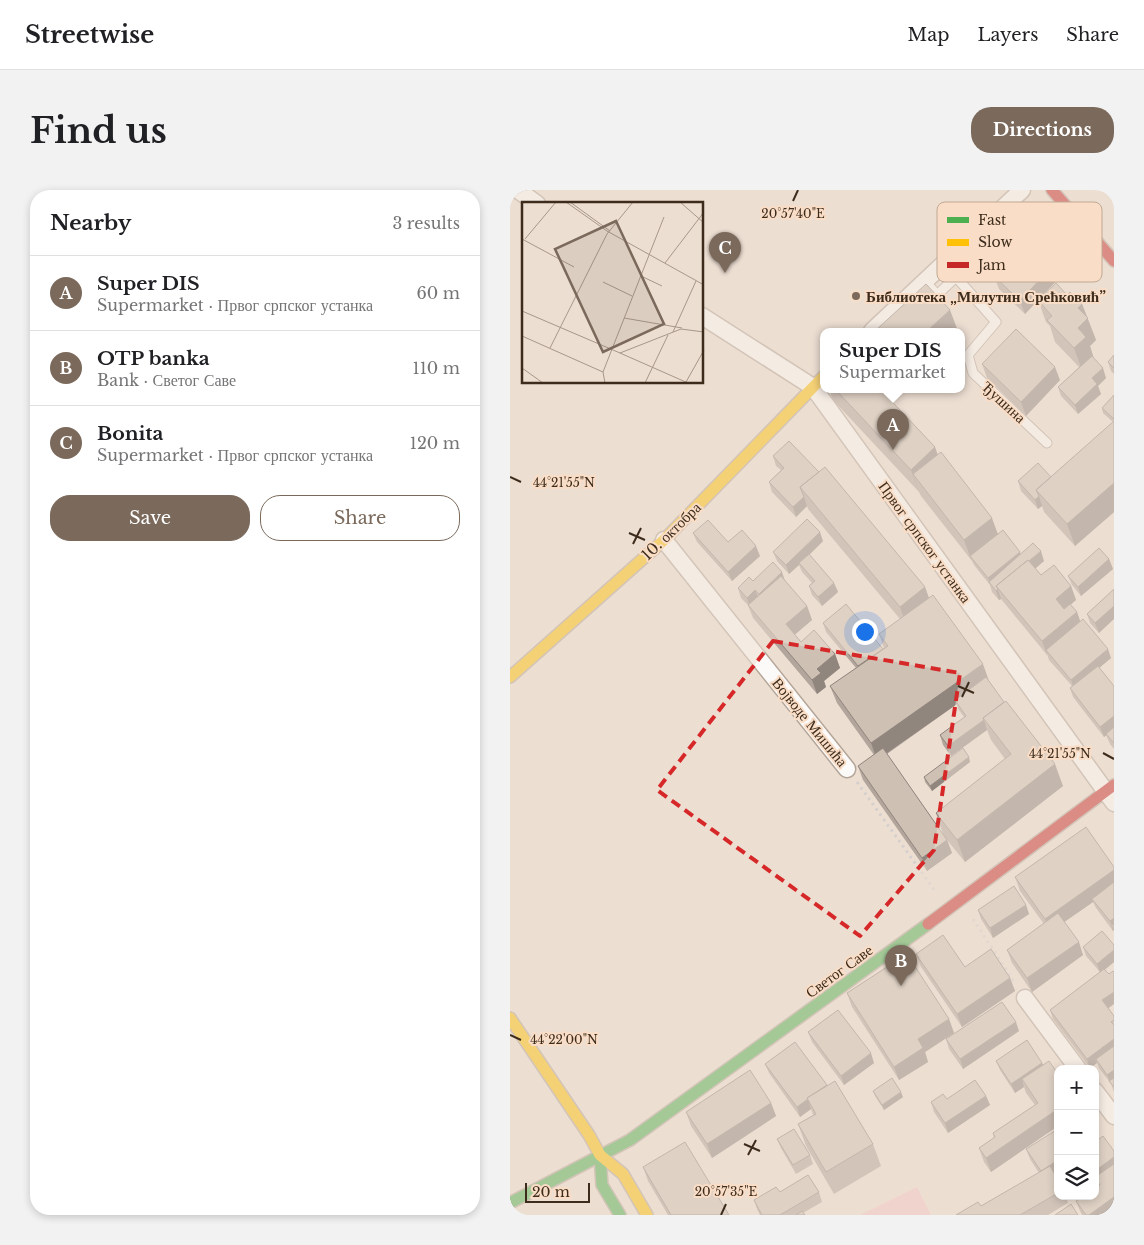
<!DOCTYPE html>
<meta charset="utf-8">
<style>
body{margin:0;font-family:"Libre Baskerville",serif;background:#f2f2f2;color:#202124}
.controls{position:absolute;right:15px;bottom:15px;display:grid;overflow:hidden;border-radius:10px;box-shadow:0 2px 8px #0003}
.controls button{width:45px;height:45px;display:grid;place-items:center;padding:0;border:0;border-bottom:1px solid #e0e0e0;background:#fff;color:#202124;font:25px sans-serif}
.scale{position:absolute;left:15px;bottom:12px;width:65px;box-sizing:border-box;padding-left:5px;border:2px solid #3d2c1c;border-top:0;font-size:14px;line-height:18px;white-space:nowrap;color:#3d2c1c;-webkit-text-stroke:4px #f9ddc6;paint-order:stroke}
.you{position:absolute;left:354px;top:441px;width:18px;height:18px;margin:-12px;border:4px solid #fff;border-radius:50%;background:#1a73e8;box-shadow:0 0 0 8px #1a73e833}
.badge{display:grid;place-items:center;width:32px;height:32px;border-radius:50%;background:#7b6a5c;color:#fff;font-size:16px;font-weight:700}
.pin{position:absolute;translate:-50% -41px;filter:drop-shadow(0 1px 2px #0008)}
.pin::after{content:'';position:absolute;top:26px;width:18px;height:15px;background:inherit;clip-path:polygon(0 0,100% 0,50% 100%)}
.popup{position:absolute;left:310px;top:138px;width:145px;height:65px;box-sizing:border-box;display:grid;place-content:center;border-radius:10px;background:#fff;filter:drop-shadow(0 1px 4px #0005);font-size:16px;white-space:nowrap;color:#757577}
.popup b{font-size:19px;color:#202124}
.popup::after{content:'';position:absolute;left:50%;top:100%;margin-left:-10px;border:10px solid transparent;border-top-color:#fff}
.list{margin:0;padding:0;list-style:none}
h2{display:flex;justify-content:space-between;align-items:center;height:65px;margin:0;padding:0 20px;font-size:21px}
h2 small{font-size:16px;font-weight:400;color:#757577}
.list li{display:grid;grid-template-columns:32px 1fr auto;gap:15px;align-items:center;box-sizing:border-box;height:75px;padding:0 20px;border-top:1px solid #e0e0e0}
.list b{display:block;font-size:19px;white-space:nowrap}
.list p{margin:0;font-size:16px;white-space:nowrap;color:#757577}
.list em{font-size:16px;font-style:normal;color:#757577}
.actions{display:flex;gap:10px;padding:15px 20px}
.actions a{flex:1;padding:11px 0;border:1px solid #7b6a5c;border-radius:20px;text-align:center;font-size:18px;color:#7b6a5c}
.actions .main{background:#7b6a5c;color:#fff}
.icon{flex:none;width:28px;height:28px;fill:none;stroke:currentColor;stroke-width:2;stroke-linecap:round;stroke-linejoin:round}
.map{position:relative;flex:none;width:604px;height:1025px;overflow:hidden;border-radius:20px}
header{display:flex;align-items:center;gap:30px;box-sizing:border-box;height:70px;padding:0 25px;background:#fff;border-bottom:1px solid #e0e0e0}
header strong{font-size:24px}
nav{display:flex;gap:28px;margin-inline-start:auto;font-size:18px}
.intro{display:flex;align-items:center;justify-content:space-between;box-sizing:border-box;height:120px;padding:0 30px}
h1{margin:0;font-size:35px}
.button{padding:12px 22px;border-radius:20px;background:#7b6a5c;color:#fff;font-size:18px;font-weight:700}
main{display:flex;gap:30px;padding:0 30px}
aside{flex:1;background:#fff;border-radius:20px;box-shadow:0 2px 8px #0003}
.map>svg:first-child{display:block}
.green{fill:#f6c6cb}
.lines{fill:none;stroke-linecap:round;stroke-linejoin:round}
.lane-casing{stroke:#b4a599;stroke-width:11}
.street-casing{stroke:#b4a599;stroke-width:19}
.fast-casing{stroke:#b4a599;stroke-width:14}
.slow-casing{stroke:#b4a599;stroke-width:14}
.jam-casing{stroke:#b4a599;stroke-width:14}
.path{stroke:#d5d0cd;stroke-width:3;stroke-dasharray:2.5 4;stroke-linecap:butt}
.lane{stroke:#fcfaf8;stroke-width:9}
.street{stroke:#fcfaf8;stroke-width:16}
.fast{stroke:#4caf50;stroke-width:11}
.slow{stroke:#ffc107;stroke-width:11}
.jam{stroke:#c62828;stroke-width:11}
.wall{fill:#b2a59b;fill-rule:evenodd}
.shaded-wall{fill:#91867e}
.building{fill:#cfc0b4;stroke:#91867e}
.marked{fill:none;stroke:#d62828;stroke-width:4;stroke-dasharray:10 6;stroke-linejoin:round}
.ticks{fill:none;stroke:#3d2c1c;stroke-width:2}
.poi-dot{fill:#7b6a5c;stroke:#f9ddc6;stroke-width:2}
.labels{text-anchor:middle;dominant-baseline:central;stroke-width:4;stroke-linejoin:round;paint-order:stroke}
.poi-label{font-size:15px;font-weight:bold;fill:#3d2c1c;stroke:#f9ddc6;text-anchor:start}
.street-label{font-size:15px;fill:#3d2c1c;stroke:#f9ddc6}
.inset-road{fill:none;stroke:#a79789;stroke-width:1}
.view{fill:#7b6a5c;fill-opacity:0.15;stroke:#7b6a5c;stroke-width:2.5}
.inset-edge{fill:none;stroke:#3d2c1c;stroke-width:2.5}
.key{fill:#f9ddc6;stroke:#c1a893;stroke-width:1}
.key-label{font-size:14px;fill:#3d2c1c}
.ticks-label{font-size:12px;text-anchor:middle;fill:#3d2c1c;stroke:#f9ddc6;stroke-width:4;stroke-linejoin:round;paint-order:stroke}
</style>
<header>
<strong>Streetwise</strong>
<nav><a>Map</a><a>Layers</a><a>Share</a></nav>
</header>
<div class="intro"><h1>Find us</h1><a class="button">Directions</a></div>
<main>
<aside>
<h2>Nearby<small>3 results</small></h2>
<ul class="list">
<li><span class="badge">A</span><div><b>Super DIS</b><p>Supermarket · Првог српског устанка</p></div><em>60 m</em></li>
<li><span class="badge">B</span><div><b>OTP banka</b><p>Bank · Светог Саве</p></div><em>110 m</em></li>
<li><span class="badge">C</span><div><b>Bonita</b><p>Supermarket · Првог српског устанка</p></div><em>120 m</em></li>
</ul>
<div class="actions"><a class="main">Save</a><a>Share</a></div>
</aside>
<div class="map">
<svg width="604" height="1025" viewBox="0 0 604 1025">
<rect width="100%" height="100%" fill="#edded2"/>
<path class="green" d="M407,997l14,28h-71z"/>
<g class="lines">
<g class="lane-casing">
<path id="lane" d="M415,91l12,14 19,-18 40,45 -28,33 5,18 74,70"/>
</g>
<g class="street-casing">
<path id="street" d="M8,0l19,14
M192,126l111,71 301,416
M362,141l150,-141
M154,350l183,229
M515,808l53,71
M585,901l19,25"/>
</g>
<g class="fast-casing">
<path id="fast" d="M90,965l2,30 18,30
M0,1013l120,-63 298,-216"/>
</g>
<g class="slow-casing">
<path id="slow" d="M0,487l154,-137 160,-164
M0,828l79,117 11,20 23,19 24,41"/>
</g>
<g class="jam-casing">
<path id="jam" d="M542,0l62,71
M418,734l186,-139"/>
</g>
<path class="path" d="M347,592l78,109
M463,729l42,64"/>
<use href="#lane" class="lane"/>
<use href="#street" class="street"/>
<use href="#fast" class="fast"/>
<use href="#slow" class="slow"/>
<use href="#jam" class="jam"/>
</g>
<path class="wall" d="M495,55l54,33 -34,36 -26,-25 -5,-13 3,-3 -5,-5 -5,-14z
M557,105l15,9 14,36 -6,6 4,13 12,19 -8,8 3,8 -23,20 -17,-18 -3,-9 21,-20 -24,-25 -5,-16 -4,-4 -8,-22z
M604,165v19l-3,-3 -3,-9z
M472,174l78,16 -34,36 -39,-38z
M319,199h68l-9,8 50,58 60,79 23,20 23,7 -9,7 6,7 30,11 5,14 -6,5 7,7 3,10 31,36 -12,10 15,19v62l-4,-5 -4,-9 -2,2 -31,-40 -3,-9 2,-2 -23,-26 -2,-6v1l-46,-56 -2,1 -7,-8 -2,-7 -16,-20 -2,-4 -51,-65 -2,-4 -86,-92z
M604,205v117l-39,34 -31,-34 -2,-6 -4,3 -17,-18 -3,-10 33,-4 62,-55 -10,-9 -1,-5z
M263,266l152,131 4,12 59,81 75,106 -98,76 -18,-22 5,13 -25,18 -64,-91 -5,-14 16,-11 -37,-52 -7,-17 26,-18 -30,-36 -3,-9 60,26 1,-1 -5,-14 21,-15 -92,-110 -1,-3 -11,11 -24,-25 -3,-10 12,-12 -5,-4zM447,514l1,5 6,8 -24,18 3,10 8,11 36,-26 4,10 14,19 -69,54 7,21 -56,-80z
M183,343l35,9 32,14 -28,25 -35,-39z
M313,351l-14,14 25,28 4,9 -16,14 -10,-11 -3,-9 3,-3 -10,-11 -3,-7 -10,9 -12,-13 -4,-9z
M599,369l4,10 -32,27 -9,-11 -4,-9z
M243,391h32l22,25 5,14 -18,14 7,8 34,12 5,14 -16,13 2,6 -9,7 -64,-76 -5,-13 -7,-7 -3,-10z
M604,399l-15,44 -9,-10 -3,-9z
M460,572l-38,29 -7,-9 -1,-5z
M604,677v63l-1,1 -17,-23 -3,-6 -29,20 19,33 -51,37 -20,-29 -5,-13 37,-26 -24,-33 -5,-14z
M516,715l3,9 -36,24 -12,-19 -3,-9z
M573,757l31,15 -9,8 3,38 6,8v76l-3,-8 -12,-16 -2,-5 -7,5 -37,-49 -3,-9 50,-38 -14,-16z
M406,764l94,24 5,13 -53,36 -41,-60z
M337,803l102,26 5,14 -29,19 3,10 -29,18 -47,-73z
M509,841l-56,38 -14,-20 -3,-10z
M298,842l66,31 -30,22 -32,-43z
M486,871l46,2 1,2 15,9v52l-67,46 -7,-10 -5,-14 15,-10 -1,-5 42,-28 -9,-12 -2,-6 -9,6 -15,-23z
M255,874l62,22 46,58 8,22 -47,28 -28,-48 -8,-22 15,-9 -2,-6 -11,8 -31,-44z
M363,901l30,6 -19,13 -9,-14z
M476,906l4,9 -42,28 -14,-21 -3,-10 16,-3z
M261,913l5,13 -64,42 -21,-32 -5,-14z
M267,949l33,16 3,9 -17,10 -15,-26z
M589,949l15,12v58l-8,6h-24l-2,-4 -4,-10 22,-15 -1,-4 -2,1z
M516,959l28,25 4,6v16h8l2,7 -20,12h-92l25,-9 58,-33 -9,-14z
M133,977l86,48h-61l-20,-34z
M270,1002h39l3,10 -19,11 2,2h-45l-3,-6 -3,-9z"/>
<path class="shaded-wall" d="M544,74l5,14 -34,36 -5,-13z
M572,114l14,36 -6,6 4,13 -12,11 -8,-22 4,-20v-20z
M440,120l8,21h-31z
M545,177l5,13 -34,36 -5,-14z
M593,178l3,10 -8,8 3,8 -23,20 -3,-9 17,-27z
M366,199h21l-16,15z
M425,257l8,22 -30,5 6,18 -8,-22z
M604,293v29l-39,34 -8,-22z
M529,306l3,10 -4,3 -3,-9z
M294,307l3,9 -11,11 -3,-10z
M482,328l8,22 -30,16 2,6 -8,-22z
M310,342l3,9 -23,23 -1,-1v2l-10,9 -3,-9z
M246,356l4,10 -28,25 -4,-9z
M531,361l3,10 -40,35 -6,-8z
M510,362l3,9 -33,23 -2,-6z
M599,369l4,10 -32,27 -3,-9z
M272,382l3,9 -23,22 -3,-9z
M324,393l4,9 -16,14 -4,-9z
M561,396l5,14 -15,13 -5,-14z
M415,397l8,22 -25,20 -8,-22z
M488,399l3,10 -2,1 -3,-9z
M245,400l4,9 -9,9 -3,-10z
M297,416l5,14 -21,18 -5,-14z
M604,416v13l-15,14 -4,-10z
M567,422l5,14 -36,24 1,4v1l-5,-14z
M598,459l3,9 -37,31 -3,-9z
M325,464l5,14 -16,13 2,6 -9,7 -5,-14 5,-11z
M473,474l6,17 -34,19 2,4 -80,56 -6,-17z
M604,526v13l-10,8 -4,-10z
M474,530l3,10 -36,26 -3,-10z
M459,567l1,5 -38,29 -2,-5z
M545,574l8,22 -98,76 -8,-22z
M437,650l5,13 -25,18 -5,-13z
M604,680v17l-22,12 1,3 -43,30 -5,-13z
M516,715l3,9 -36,24 -3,-10z
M604,728v8l-3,-3 3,7 -1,1 -3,-10z
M569,752l4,13 -51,37 -5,-14z
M604,760v12l-14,11 -3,-9z
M500,788l5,13 -53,36 -5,-13z
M604,802v12l-8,6 -4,-10z
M439,829l5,14 -29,19 3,10 -29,18 -5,-13 24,-28z
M506,832l3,9 -56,38 -3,-10z
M604,849v12l-18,8 1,4 -7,5 -3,-9z
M361,863l3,10 -30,22 -3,-9z
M532,873l4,9 -24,7 2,8 -9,6 -4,-9z
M604,880v12l-5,-1 2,3 -4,-9z
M391,902l2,5 -19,13 -2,-5z
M476,906l4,9 -42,28 -3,-10z
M298,909l3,10 -11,8 -3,-10z
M261,913l5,13 -64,42 -5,-14z
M548,919v17l-67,46 -5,-14z
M587,944l3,10 -5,3v-12z
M604,967v12l-19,8 2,5 -2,1v-12z
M548,970v11l-14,9 -3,-9z
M604,1007v12l-8,6h-17z"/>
<path class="building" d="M508,41l36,33 -34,37 -26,-25 8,-8 -15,-14 13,-13 5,4z
M546,93l11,12 3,-3 12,12 -4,4 10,10 -10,10 8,9 -12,11 -27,-28 5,-4 -14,-16z
M416,94l24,26 -23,21h-52z
M506,139l39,38 -34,35 -39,-38z
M604,165v13l-6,-6z
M582,166l11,12 -11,10 5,6 -22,21 -17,-18z
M325,199h45l55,58 -24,23z
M604,205v24l-12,-11z
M604,231v62l-47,41 -31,-34z
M279,251l30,31 -19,15 4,10 -11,10 -24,-25 15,-14 -11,-12z
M431,262l51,66 -28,22 -51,-66z
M528,273l13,14 -15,13 3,6 -4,4 -17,-19z
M315,277l100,120 -25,20 -100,-120z
M297,329l13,13 -34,33 -13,-13z
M198,330l20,22 14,-12 14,16 -28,26 -35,-39z
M493,340l17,22 -32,26 -18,-22z
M523,353l8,8 -12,10 -1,-1 -32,26 2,3 -2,2 -7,-9z
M589,358l10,11 -31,28 -10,-11z
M299,364l25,29 -16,14 -9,-11 6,-5 -16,-18z
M518,370l13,15 13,-10 17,21 -15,13 8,10 6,-5 7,8 -35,29 -46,-55z
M263,372l9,10 -23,22 -4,-4 -8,8 -9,-10 11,-11 4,4z
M271,386l26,30 -21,18 15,18 13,-12 21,24 -18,15 4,4 -9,7 -64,-75z
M604,399v17l-19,17 -8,-9z
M423,405l50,69 -112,79 -41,-57 58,-40 -9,-12z
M336,414l37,45 -25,17 -35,-43z
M573,429l25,30 -37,31 -25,-30z
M588,476l16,20v30l-14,11 -30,-39z
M476,487l18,25 -21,16 1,2 -36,26 -8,-11 26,-19 -11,-16z
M496,511l49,63 -98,76 -21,-27 75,-59 -28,-36z
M604,537v16l-8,-9z
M373,558l64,92 -25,18 -64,-92z
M453,558l6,9 -39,29 -6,-9z
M576,637l28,40v3l-69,49 -30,-42z
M604,692v36l-4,3 -18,-22z
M504,696l12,19 -36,23 -12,-18z
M548,723l21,29 -52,36 -20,-28z
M592,741l12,14v5l-17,14 -14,-17z
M433,745l22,32 26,-18 19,29 -53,36 -41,-60z
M397,764l42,65 -31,20 5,9 -29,19 -47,-74z
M594,779l5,5 4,-3 1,1v20l-12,8 12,16v4l-3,2 3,3v14l-27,20 -37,-49z
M492,812l14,20 -56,37 -14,-20z
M328,820l33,43 -30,23 -33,-44z
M517,850l15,23 -31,21 -15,-23z
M285,852l32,43 -20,13 1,1 -11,8 -32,-43z
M604,856v24l-7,5 -11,-16z
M539,871l9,13v35l-72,49 -7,-10 16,-11 -2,-4 45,-30 -16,-24z
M240,880l21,33 -64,41 -21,-32z
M382,888l9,14 -19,13 -9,-14z
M604,888v9l-5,-6z
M465,890l11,16 -41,27 -14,-21 12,-8 4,5z
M325,891l38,63 -47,28 -28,-48 18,-10 -9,-16z
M284,939l16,26 -17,10 -16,-26z
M548,939v31l-17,11 -15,-22z
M593,946l11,15v6l-19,14v-29z
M175,952l44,73h-58l-28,-48z
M604,974v33l-25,18h-3l-10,-14 8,-5h11v-8l5,-3 -5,-8z
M540,976l8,14v13l-38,22h-64l22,-13 3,4z
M298,985l11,17 -39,23h-18l-8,-15 22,-13 4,5z
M561,1014l7,11h-23z
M292,1021l3,4h-9z"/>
<path d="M0 0H604V1025H0ZM263,451l187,32 -26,177 -74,86 -203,-146z" fill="#edded2" fill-opacity=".55" fill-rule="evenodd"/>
<path class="marked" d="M263,451l187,32 -26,177 -74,86 -203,-146z"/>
<path class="ticks" d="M283,11l5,-11M0,287l11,5M119,343l16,7M123,354l8,-16M448,496l16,7M452,507l7,-15M593,563l11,6M0,845l11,5M234,954l16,7M238,965l8,-15M211,1025l5,-11"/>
<circle class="poi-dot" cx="346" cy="106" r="5"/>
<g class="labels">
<g class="poi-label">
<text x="356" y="106">Библиотека „Милутин Срећковић”</text>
</g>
<g class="street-label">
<text transform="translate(494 212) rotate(43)">Ђушина</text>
<text transform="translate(161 341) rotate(-44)">10. октобра</text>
<text transform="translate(415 352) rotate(54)">Првог српског устанка</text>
<text transform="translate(300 532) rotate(51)">Војводе Мишића</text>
<text transform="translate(329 781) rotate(-36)">Светог Саве</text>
</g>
</g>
<g transform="translate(12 12)">
<rect width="181" height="181" fill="#edded2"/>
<path class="inset-road" d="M44,0l41,29 97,54M48,0l40,29M158,0l24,21M0,37l52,28M3,37l31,-37M143,61l39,-51M119,74l21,10M81,80l29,14M0,109l98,42 61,-24 23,3M102,116l58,10M151,130l23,-51M0,134l81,36 2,11M28,146l57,-114 26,-32M98,151l68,30M0,166l21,15M81,170l61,-155M164,180l18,-32M123,181l23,-48"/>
<path class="view" d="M94,19l48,103 -61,28 -48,-103z"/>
<rect width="181" height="181" class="inset-edge"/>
</g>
<rect x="427" y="12" width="165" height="80" rx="8" class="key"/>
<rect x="437" y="27" width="22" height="6" fill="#4caf50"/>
<rect x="437" y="49" width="22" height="7" fill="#ffc107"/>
<rect x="437" y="72" width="22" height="6" fill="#c62828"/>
<g class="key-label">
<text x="468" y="35">Fast</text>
<text x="468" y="57">Slow</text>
<text x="468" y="80">Jam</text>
</g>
<g class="ticks-label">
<text x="283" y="28">20°57'40"E</text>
<text x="54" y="297">44°21'55"N</text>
<text x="550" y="568">44°21'55"N</text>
<text x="54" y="854">44°22'00"N</text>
<text x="216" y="1006">20°57'35"E</text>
</g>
</svg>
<div class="controls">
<button>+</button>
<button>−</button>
<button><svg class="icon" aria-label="layers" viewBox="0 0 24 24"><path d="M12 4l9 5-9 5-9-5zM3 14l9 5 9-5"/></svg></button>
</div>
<div class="scale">20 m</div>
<div class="you"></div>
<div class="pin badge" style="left:383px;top:260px">A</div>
<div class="popup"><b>Super DIS</b>Supermarket</div>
<div class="pin badge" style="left:391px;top:796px">B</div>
<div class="pin badge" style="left:215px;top:83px">C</div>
</div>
</main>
